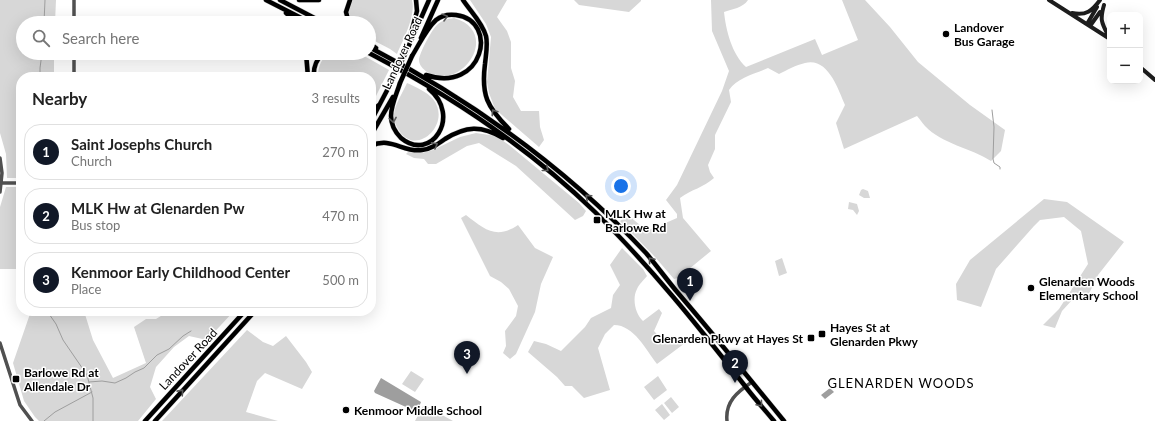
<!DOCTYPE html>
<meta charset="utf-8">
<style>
body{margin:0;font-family:Lato,sans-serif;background:#f2f2f2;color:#222}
.controls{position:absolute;right:12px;top:12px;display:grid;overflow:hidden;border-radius:8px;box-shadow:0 4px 16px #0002}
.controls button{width:36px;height:36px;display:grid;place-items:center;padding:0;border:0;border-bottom:1px solid #e0e0e0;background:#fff;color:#222;font:20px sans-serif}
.you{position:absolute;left:621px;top:186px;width:14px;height:14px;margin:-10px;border:3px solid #fff;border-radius:50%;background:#1a73e8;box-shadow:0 0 0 6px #1a73e833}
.badge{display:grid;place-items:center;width:26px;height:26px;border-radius:50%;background:#111827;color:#fff;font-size:13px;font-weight:700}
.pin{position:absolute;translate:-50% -33px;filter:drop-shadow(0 1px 2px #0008)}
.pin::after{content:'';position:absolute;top:21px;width:14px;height:12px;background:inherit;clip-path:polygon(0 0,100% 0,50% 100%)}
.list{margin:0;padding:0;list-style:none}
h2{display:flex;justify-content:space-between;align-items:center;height:52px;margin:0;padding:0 16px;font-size:17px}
h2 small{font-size:13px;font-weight:400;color:#767676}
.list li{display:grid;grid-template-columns:26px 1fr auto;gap:12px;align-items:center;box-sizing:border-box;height:56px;margin:0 8px 8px;padding:0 8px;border:1px solid #e0e0e0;border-radius:16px}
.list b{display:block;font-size:15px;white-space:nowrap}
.list p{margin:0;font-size:13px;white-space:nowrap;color:#767676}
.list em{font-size:13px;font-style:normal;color:#767676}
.icon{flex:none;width:22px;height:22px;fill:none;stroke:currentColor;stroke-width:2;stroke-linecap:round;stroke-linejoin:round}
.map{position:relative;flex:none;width:1155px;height:421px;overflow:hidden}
.search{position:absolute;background:#fff;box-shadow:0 4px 16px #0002;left:16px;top:16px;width:360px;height:44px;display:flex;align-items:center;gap:10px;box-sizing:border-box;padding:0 14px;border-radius:22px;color:#767676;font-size:15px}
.panel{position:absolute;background:#fff;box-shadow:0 4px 16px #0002;left:16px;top:72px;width:360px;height:244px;border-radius:16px}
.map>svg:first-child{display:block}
.green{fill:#d7d7d7}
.water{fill:#9e9e9e}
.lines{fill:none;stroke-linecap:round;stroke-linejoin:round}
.stream{stroke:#9e9e9e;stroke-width:1}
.primary-casing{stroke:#dbdbdb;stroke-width:5.5}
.tertiary{stroke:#505050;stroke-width:3.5}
.secondary{stroke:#1d1d1d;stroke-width:4}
.primary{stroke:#000;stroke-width:4.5}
.primary-bridge-casing{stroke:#dbdbdb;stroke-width:5.5;stroke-linecap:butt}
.primary-bridge{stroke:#000;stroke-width:4.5}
.oneway{stroke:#595959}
.poi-dot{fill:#000;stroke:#fff;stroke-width:1.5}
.labels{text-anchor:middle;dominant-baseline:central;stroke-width:3;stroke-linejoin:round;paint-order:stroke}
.poi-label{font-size:12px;font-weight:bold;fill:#000;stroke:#fff;text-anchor:start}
.street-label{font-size:12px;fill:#000;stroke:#fff}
.neighbourhood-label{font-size:13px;letter-spacing:1px;fill:#000;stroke:#fff}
</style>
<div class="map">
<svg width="1155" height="421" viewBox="0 0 1155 421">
<rect width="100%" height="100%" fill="#fff"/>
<path class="green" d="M0,0h56l-1,23h-32v30h31v24h-33v101h-14l-1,-24 -6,-21z
M353,0h59c4,16 -9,40 -15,54l-7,-5 -21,-11v-15h-17c-5,-8 -4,-15 1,-23z
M470,0h37l-10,17 10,14 4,11v26l4,13 -2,16 8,14h18l1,16 4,13 -5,7 -44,-38 -6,-16 -2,-11 4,-45 -5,-13z
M574,0h67v1l-12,11 -50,-7z
M711,0h37c-5,8 -16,9 -24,12 2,19 8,42 22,55l69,-28 7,16 36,-15 -16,-40h23l25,27 28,35 52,43 35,25 -4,21 -10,10c-20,-13 -49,-17 -66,-35 -3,-3 -5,-7 -8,-10l-73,33 -8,-26 9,-18c-7,-16 -17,-48 -40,-42 -9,2 -18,7 -26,11l-11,-6c-14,6 -31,10 -39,22l2,12 -16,33v14l-7,16 2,7 4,6c-11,10 -22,11 -34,20l3,20 28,33 -33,27 -4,1 -19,-22 -35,-36 8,-6 19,16 30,-13v-4l-11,-14 11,-15 45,-94 7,-20 -17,-40z
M454,18c48,14 8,75 -27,54 -4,-3 -8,-7 -8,-12 0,-6 13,-31 18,-35 5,-5 11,-6 17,-7z
M331,53h28l30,17 -13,26 -5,7v-26h-53c0,-10 3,-20 13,-24z
M407,83c9,4 20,9 26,16 20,25 -18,60 -35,30 -2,-4 -5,-9 -4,-15 1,-10 9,-22 13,-31z
M476,133l20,3 13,9 70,58 7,8 -3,5 -8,4 -59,-54 -37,-23 -12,3 -31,18h-8l-4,-5 -10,-1 -8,-4 2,-2 14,1 11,-3 27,-13z
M6,187h15v82h-21v-62z
M863,189l5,2 2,7h-6l-5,-3 2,-5z
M1044,199l23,3 57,40 -26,33 -12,25 -13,-1 -11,12 -7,17 -12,-3 16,-16 29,-45 -7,-33 -17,-14 -24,3 -6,6 -38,43 -15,38 -24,-7 -1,-16 14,-24z
M849,202l8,2 2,7 -2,4 -4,-5 -5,-1z
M466,215c18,14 30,25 52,10l17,23 18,9 -12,27 -6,28 -19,42 -6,5 -7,-6 3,-7 -1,-15 11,-15 2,-10 -9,-17 -8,-7 -11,-6 -29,-58z
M622,248l21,21 4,7c-3,4 -8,8 -10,13 -5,9 -2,25 6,32l16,-12 3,4 -8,18c11,12 14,10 29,7l2,5 -28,21c-11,-14 -23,-39 -43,-39l-9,9 -7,14 12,42 -26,8 -12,-12h-7l-8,-9 -29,-25 6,-11 12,3 15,7 24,-24 6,-9 20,-10 2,-13 7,-10 -10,-20z
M782,258l5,15 -8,3 -4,-15z
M31,311h53l9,29 20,38 33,-15 -12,-36 12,-8h10l13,-8h65l-27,29 -18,-4 -15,11 -18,20 -6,20 6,12 -18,22h-99l-4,-4 -11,-16 -11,-38z
M247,330l16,12 10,4 13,-10 20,26 6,10 -10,17 -37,-16 -8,8 -11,31 32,9h-116z
M411,371l13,8 -9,13 -13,-8z
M658,376l9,14 -13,10 -10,-13z
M671,397l8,10 -7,6 -8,-10z
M662,404l8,11 -6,5 -9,-10z
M423,406h3l27,15h-38z"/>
<path class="water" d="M381,378l40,24 -4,10 -42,-19 -1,-2z
M830,388l4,4 -9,7 -4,-4z"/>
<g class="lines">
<path class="stream" d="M44,23l1,-23
M40,77v-9l2,-15
M992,110l2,17 -1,32 1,4 6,4v2
M47,311l9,13 7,16 24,35 6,23v23
M89,382l13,-1 13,2 11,-5 9,-6 9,-4 13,-13 12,-6 14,-13 8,-5
M44,421l11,-9 37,-20"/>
<g class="primary-casing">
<path id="primary" d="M266,0l45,23
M280,0l44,23
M299,0h20
M463,0c8,12 19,22 23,36 2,9 0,18 -1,28 -4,31 2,43 24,65
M286,13l12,10
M349,23l-3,-11 4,-12
M410,37l7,-26 -1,-11
M421,38l17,-38
M369,43l7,5
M369,47c104,54 196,120 277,206 11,13 21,27 32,40 36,42 71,85 106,128
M406,52l23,-52
M306,53l2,24
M369,53c82,43 159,94 226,159 55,54 103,114 150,174 9,12 19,23 29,35
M412,56c7,-11 14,-27 24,-36 5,-4 13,-6 20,-5 44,6 27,79 -30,60
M314,77c-1,-10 2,-17 9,-24
M400,83c-3,10 -9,22 -9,33 0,8 4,16 10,22 30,25 61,-22 28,-49
M371,112l8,-7
M371,121l22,-42
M371,135l22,-38
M371,146c20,-10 32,7 51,4 9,-1 16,-6 23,-11 21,-13 36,-14 58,-1
M145,421l100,-110
M155,421l100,-110"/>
</g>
<path class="tertiary" d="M74,0v23
M74,77v-24
M0,158l2,15 -2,19
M1,183h20
M0,343l20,62 12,16
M727,421c-2,-19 10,-29 25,-39"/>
<path class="secondary" d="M1049,0l61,39
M1104,5c-4,14 -3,17 4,30
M1072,13c14,3 20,-2 28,-13
M1087,24l10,-17
M1090,26l10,-14
M1140,67l15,13"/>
<use href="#primary" class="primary"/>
<g class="primary-bridge-casing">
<path id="primary-bridge" d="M393,79l13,-27
M400,83l12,-27"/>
</g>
<use href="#primary-bridge" class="primary-bridge"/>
</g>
<defs><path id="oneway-chevron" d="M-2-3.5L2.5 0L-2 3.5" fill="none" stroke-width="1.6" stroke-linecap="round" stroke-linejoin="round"/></defs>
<g class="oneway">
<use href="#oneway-chevron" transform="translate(445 17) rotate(-15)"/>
<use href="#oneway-chevron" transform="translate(494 112) rotate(-124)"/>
<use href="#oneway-chevron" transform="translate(393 120) rotate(80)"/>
<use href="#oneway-chevron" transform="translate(435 145) rotate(-29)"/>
<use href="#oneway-chevron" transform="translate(546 169) rotate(39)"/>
<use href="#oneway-chevron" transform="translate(588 197) rotate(-138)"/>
<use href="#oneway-chevron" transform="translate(651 260) rotate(-130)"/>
<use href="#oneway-chevron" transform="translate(181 392) rotate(-48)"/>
<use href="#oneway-chevron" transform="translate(760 404) rotate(50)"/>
</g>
<g class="poi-dot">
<circle cx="946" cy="34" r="4"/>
<rect x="593" y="216" width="8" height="8" rx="2"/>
<circle cx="1031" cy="288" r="4"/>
<rect x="818" y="330" width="8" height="8" rx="2"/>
<rect x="807" y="334" width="8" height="8" rx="2"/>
<rect x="12" y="375" width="8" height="8" rx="2"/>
<circle cx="346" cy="410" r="4"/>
</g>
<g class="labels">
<g class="poi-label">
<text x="954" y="27">Landover<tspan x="954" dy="14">Bus Garage</tspan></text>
<text x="605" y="213">MLK Hw at<tspan x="605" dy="14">Barlowe Rd</tspan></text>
<text x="1039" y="281">Glenarden Woods<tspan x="1039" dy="14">Elementary School</tspan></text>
<text x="830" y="327">Hayes St at<tspan x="830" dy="14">Glenarden Pkwy</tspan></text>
<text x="803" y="338" text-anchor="end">Glenarden Pkwy at Hayes St</text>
<text x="24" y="372">Barlowe Rd at<tspan x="24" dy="14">Allendale Dr</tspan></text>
<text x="354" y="410">Kenmoor Middle School</text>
</g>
<g class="street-label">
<text transform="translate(402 53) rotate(-65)">Landover Road</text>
<text transform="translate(188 359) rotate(-47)">Landover Road</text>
</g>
<g class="neighbourhood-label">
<text x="901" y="383">GLENARDEN WOODS</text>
</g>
</g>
</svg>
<div class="controls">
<button>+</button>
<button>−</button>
</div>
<div class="you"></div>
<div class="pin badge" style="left:690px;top:301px">1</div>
<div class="pin badge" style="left:735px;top:383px">2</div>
<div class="pin badge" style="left:467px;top:374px">3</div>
<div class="search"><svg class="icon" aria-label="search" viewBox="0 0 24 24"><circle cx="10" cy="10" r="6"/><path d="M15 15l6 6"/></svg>Search here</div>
<section class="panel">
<h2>Nearby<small>3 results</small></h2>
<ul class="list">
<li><span class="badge">1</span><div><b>Saint Josephs Church</b><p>Church</p></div><em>270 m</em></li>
<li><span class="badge">2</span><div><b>MLK Hw at Glenarden Pw</b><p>Bus stop</p></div><em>470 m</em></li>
<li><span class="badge">3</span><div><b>Kenmoor Early Childhood Center</b><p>Place</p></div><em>500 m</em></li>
</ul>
</section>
</div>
